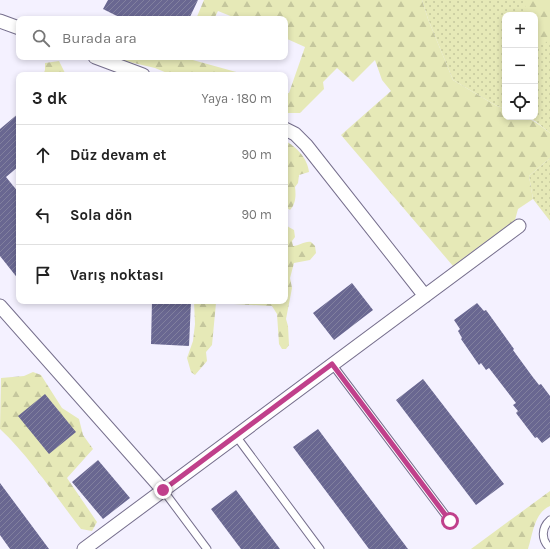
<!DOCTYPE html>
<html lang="tr">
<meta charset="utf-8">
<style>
body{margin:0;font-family:Karla,sans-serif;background:#f2f2f2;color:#222}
.controls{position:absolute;right:12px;top:12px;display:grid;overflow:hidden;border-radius:8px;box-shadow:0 2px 6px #0003}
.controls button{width:36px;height:36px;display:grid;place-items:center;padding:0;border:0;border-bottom:1px solid #e0e0e0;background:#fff;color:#222;font:20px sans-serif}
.stop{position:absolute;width:12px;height:12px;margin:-9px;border:3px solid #c0408b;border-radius:50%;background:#fff}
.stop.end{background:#c0408b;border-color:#fff;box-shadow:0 1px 4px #0008}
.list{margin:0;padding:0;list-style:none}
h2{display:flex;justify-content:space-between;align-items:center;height:52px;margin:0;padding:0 16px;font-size:17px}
h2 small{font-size:13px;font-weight:400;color:#767676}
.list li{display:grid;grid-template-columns:26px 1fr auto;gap:12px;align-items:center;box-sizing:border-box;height:60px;padding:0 16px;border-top:1px solid #e0e0e0}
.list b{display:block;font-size:15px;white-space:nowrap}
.list em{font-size:13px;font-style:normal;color:#767676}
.icon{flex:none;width:22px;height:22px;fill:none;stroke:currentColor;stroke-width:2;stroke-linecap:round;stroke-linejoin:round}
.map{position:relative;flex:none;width:550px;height:549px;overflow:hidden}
.search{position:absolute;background:#fff;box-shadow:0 2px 6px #0003;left:16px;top:16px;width:272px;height:44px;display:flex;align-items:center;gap:10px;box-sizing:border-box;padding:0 14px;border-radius:8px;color:#767676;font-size:15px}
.panel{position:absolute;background:#fff;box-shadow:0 2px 6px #0003;left:16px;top:72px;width:272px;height:232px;border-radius:8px}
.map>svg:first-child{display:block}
.green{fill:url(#green-dots)}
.forest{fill:url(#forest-firs)}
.building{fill:url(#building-hatch)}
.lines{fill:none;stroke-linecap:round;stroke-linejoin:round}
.lane-casing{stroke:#766f8d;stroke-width:9}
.street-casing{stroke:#766f8d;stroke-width:15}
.lane{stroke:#fff;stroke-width:7}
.street{stroke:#fff;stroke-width:13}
.route{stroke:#c0408b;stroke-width:5}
</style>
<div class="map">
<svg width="550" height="549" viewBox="0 0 550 549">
<defs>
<pattern id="green-dots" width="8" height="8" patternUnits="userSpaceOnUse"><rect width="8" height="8" fill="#e6e9b7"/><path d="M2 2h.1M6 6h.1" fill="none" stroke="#c5c79d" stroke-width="1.8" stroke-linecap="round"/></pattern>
<pattern id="forest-firs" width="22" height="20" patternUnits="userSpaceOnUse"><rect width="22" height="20" fill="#e6e9b7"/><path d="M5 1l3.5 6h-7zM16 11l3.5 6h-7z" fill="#c5c79d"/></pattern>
<pattern id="building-hatch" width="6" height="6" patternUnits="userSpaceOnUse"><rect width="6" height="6" fill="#696791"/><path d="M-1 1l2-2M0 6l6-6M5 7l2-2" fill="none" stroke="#81809e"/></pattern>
</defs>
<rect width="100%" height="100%" fill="#f4f1ff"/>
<path class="green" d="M422,0h128v133l-15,-12 -10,-4h10v-102h-30v94l-10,-4 -42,-25 -25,-61z
M550,158v63l-17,-22 -4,-23z"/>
<path class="forest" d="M204,0h218l6,19 25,61 42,25 10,4v8c25,0 26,1 45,16v25l-21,18 4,23 -15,10 -3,11 -62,46 -112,-131 50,-44 -9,-11 -7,-20 -22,22 -16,-14 -14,14 1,7 -24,24h-15v-20h4l16,-46 -20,-9v-19h-47l-20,-8 -4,8h-18z
M524,0h26v39l-6,5 -9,-1v-28h-11l2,-5z
M117,57h65l65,18h-75l-17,-7 -30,-7z
M59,61l7,14h-23l2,-5v-7z
M285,141c11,5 23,18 24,31l-10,3 -1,8 -3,4c1,8 1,17 -5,23l-4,-3 -1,-8z
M285,225l9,5 1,7 -3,4 1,5c7,0 11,-5 18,-4l4,4 1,7 -6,7 -16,3 -4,15 2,10 -6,31 2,7 1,19 -3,4h-4l-3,-5 -2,-30 -5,-8 -56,-3 -4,42 -6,7 1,9 -12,14 -4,-3 -4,-14 6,-17 2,-17 -1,-23h91z
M33,372l8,3 21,33 17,11 4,16 10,14 -26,29 30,44 -5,9 -11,-2c-25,-32 -52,-73 -81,-100l1,-51 23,-2z
M550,491v15c-16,7 -17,28 -22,43h-57z"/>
<path class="building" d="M108,0h90l-9,19h-66l-20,-10z
M19,113v53l-13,11 13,16v87l-19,-24v-127z
M352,283l21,27 -39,30 -21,-27z
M152,301h39l-2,45 -38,-2z
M477,303l7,8 2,-1 28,39 -1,1 19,26 7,9 2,-1 9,12v41l-8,6 -5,-6 -2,1 -19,-25 2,-2 -5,-6 3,-2 -27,-35 -3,2 -5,-7 -2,2 -18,-26 1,-1 -4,-7 2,-2 -6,-9z
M423,379l81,105 -28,21 -80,-105z
M45,394l31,38 -27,22 -31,-38z
M318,429l23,31 67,89h-39l-29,-39 -47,-63z
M98,460l32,38 -27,21 -31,-37z
M0,483l29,39 20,27h-39l-10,-14z
M236,490l23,31 21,28h-39l-30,-40z"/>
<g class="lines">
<g class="lane-casing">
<path id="lane" d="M332,364l118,157
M236,436l84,113
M163,490l44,59
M550,520c-9,8 -9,20 0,28"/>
</g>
<g class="street-casing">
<path id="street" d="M0,21l19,7
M95,57l48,18
M285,129l10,5 11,11 119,151
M0,306l163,184
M84,549l435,-323"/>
</g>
<use href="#lane" class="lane"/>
<use href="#street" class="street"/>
</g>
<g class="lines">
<path class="route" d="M163,490l169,-126 118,157"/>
</g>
</svg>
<div class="controls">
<button>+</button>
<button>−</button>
<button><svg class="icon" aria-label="locate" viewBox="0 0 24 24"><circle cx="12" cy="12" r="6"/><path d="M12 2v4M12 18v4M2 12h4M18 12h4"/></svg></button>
</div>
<div class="stop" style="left:450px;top:521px"></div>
<div class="stop end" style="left:163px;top:490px"></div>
<div class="search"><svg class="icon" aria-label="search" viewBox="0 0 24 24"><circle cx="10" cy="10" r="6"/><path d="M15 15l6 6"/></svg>Burada ara</div>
<section class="panel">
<h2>3 dk<small>Yaya · 180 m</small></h2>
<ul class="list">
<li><svg class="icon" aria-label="ahead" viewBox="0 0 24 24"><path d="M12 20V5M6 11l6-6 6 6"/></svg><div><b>Düz devam et</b></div><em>90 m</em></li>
<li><svg class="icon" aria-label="left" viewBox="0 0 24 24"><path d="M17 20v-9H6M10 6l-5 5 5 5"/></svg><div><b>Sola dön</b></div><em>90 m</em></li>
<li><svg class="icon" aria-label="arrive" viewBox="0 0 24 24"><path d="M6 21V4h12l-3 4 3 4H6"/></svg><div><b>Varış noktası</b></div></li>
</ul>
</section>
</div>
